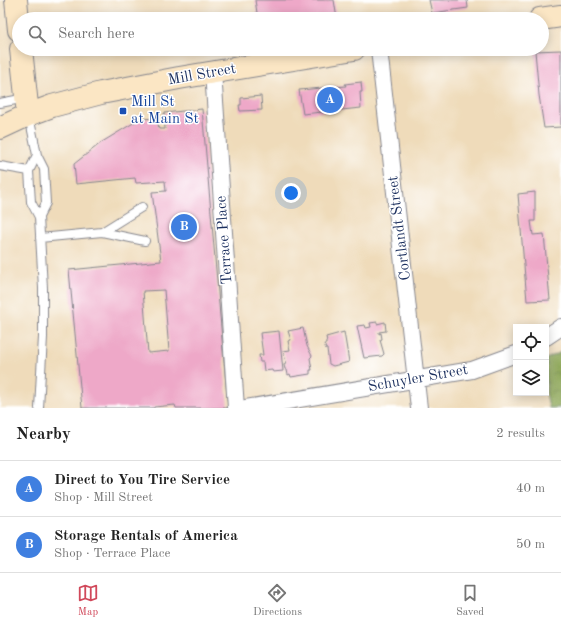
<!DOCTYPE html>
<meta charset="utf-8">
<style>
body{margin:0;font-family:"Old Standard TT",serif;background:#f2f2f2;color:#222}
.controls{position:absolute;right:12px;bottom:12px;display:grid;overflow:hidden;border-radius:0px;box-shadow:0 2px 10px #0003}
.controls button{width:36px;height:36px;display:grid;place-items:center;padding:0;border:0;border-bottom:1px solid #e0e0e0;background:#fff;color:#222;font:20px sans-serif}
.you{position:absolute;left:291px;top:193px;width:14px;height:14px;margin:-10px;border:3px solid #fff;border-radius:50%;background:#1a73e8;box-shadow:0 0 0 6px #1a73e833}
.badge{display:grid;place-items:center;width:26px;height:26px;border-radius:50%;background:#d1495b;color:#fff;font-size:13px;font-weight:700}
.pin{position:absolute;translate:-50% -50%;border:2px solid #fff;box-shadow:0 1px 4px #0006}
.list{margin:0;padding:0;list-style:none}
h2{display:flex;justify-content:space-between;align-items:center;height:52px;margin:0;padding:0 16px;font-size:17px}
h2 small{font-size:13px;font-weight:400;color:#767676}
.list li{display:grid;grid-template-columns:26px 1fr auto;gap:12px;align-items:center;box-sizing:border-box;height:56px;padding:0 16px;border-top:1px solid #e0e0e0}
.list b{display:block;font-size:15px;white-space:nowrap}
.list p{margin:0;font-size:13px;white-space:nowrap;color:#767676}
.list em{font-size:13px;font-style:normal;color:#767676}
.icon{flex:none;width:22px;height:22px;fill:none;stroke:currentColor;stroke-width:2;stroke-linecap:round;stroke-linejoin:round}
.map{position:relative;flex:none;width:561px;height:408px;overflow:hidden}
.search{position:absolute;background:#fff;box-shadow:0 2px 10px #0003;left:12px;right:12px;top:12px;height:44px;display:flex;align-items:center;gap:10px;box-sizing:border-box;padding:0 14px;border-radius:22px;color:#767676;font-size:15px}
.sheet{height:164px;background:#fff}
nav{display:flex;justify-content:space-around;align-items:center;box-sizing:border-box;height:56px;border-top:1px solid #e0e0e0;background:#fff;font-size:11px;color:#767676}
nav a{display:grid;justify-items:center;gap:2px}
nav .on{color:#d1495b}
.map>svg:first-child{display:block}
.forest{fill:url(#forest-crowns);stroke:#556c5c}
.building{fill:#eea8c8;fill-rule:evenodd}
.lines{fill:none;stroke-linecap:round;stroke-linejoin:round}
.lane-casing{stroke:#85858c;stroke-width:10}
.street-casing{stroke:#85858c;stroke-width:18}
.secondary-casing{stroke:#85858c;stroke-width:24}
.lane{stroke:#fff;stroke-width:8}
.street{stroke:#fff;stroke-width:16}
.secondary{stroke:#fbe6c4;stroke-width:22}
.transit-dot{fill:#1a4fb4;stroke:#fff;stroke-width:1.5}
.labels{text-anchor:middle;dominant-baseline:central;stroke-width:3;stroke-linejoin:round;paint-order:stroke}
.street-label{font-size:15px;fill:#1b2f5e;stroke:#fff}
.transit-label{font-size:15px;fill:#164399;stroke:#fff;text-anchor:start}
</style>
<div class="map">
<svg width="561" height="408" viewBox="0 0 561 408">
<defs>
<pattern id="forest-crowns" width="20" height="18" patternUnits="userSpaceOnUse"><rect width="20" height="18" fill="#8fa85a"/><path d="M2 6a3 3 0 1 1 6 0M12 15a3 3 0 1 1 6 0" fill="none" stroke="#74894e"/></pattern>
</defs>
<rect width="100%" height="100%" fill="#fff"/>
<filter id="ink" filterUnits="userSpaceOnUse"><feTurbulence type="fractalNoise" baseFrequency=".025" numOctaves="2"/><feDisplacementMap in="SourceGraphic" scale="8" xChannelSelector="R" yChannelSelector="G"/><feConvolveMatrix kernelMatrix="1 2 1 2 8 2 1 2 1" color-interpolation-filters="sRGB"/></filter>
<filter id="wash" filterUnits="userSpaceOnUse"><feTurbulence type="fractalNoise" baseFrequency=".012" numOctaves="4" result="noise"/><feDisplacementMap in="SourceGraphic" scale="16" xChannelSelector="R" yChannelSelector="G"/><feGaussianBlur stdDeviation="0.9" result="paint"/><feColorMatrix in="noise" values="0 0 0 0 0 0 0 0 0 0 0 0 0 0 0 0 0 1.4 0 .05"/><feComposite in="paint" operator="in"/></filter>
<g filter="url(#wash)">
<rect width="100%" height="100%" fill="#efdbba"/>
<path class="forest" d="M561,352v56h-12l-3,-15v-34z"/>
<g id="blocks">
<path class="building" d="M255,0h79l3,19h-79z
M429,0h38l1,8 -36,5z
M561,50v77l-17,1 -5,-33 -4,-44z
M361,82l1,10h-2l1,16 -58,6 -4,-24 47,-4 -1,-2z
M261,96l1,14 -22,1 -1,-6h2v-7z
M202,109l26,299h-52l-1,-3 -21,2v1h-72l-13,-138 92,-9 -9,-69 14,-1 -1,-10 -29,2 -1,-5 -59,6 -2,-20 28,-22 38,-23 17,-1 2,11h6l-1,-16zM164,290l5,61 -21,2 -5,-62z
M535,192v29h-4l2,14 11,-1 6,66 -23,1 -9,-107z
M377,322v2l8,-2 1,9 -7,1v2l2,-1 1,6 -2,1 4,14 -2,2 -18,2 -7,-32 8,-1 1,3 5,-1 -1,-4z
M303,328l4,18 5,10 -2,2 2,12h-2v4l-19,3 -1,-3 -2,1 -1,-5 -2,-1 -1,-4 2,-3 -3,-11 7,-1 -2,-9 3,-1 -3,-9z
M279,331l4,40 -10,1 -1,-2 -8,1 -1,-9h-3l-1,-7h4l-3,-22z
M344,332l5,30 -16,4 -4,-2 -2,-15h-1l-2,-5h2v-3h1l-1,-4z"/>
</g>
</g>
<g filter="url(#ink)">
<use href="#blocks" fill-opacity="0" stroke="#85858c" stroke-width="1"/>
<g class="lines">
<g class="lane-casing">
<path id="lane" d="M0,103l26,-5
M29,116l8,39 7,14 2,34 -7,14
M37,155l-8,16 2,31 8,15 4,71v49l-4,71
M0,166l29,5
M102,232l40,-25
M40,238l62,-6 43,9"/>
</g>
<g class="street-casing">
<path id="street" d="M379,49l40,359
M213,72l23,336
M546,337l15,-10
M246,408l226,-38 44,-16"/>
</g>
<g class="secondary-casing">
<path id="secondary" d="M16,0l3,30
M540,19l21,-3
M21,49l7,66
M0,128l28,-13 24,-9 49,-13 78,-15 175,-29"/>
</g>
<use href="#lane" class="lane"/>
<use href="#street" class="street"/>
<use href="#secondary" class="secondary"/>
</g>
</g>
<rect class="transit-dot" x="119" y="107" width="8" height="8" rx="2"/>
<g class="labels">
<g class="street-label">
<text transform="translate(202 75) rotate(-10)">Mill Street</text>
<text transform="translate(400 228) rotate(-97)">Cortlandt Street</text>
<text transform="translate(225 240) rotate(-94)">Terrace Place</text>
<text transform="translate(418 379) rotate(-10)">Schuyler Street</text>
</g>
<g class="transit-label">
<text x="131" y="102">Mill St<tspan x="131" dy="17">at Main St</tspan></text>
</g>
</g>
</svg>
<div class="controls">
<button><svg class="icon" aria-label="locate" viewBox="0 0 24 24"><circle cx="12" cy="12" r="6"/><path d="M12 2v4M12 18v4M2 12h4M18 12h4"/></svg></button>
<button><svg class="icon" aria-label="layers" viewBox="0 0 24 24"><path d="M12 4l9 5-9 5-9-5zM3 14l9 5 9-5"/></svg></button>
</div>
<div class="you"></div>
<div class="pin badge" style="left:330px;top:100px;background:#3f7fe0">A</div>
<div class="pin badge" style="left:184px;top:227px;background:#3f7fe0">B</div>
<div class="search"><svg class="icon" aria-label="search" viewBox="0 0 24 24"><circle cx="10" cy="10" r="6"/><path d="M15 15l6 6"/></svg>Search here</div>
</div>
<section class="sheet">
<h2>Nearby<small>2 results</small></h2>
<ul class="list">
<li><span class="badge" style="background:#3f7fe0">A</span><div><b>Direct to You Tire Service</b><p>Shop · Mill Street</p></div><em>40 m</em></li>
<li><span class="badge" style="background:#3f7fe0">B</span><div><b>Storage Rentals of America</b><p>Shop · Terrace Place</p></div><em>50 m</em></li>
</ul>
</section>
<nav>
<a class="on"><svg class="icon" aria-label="map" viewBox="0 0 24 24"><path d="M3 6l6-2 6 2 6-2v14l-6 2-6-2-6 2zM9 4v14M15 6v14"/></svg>Map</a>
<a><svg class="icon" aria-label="directions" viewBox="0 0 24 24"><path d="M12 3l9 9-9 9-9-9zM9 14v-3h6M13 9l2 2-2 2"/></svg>Directions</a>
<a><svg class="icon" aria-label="saved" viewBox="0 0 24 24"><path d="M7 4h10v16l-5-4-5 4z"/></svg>Saved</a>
</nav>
